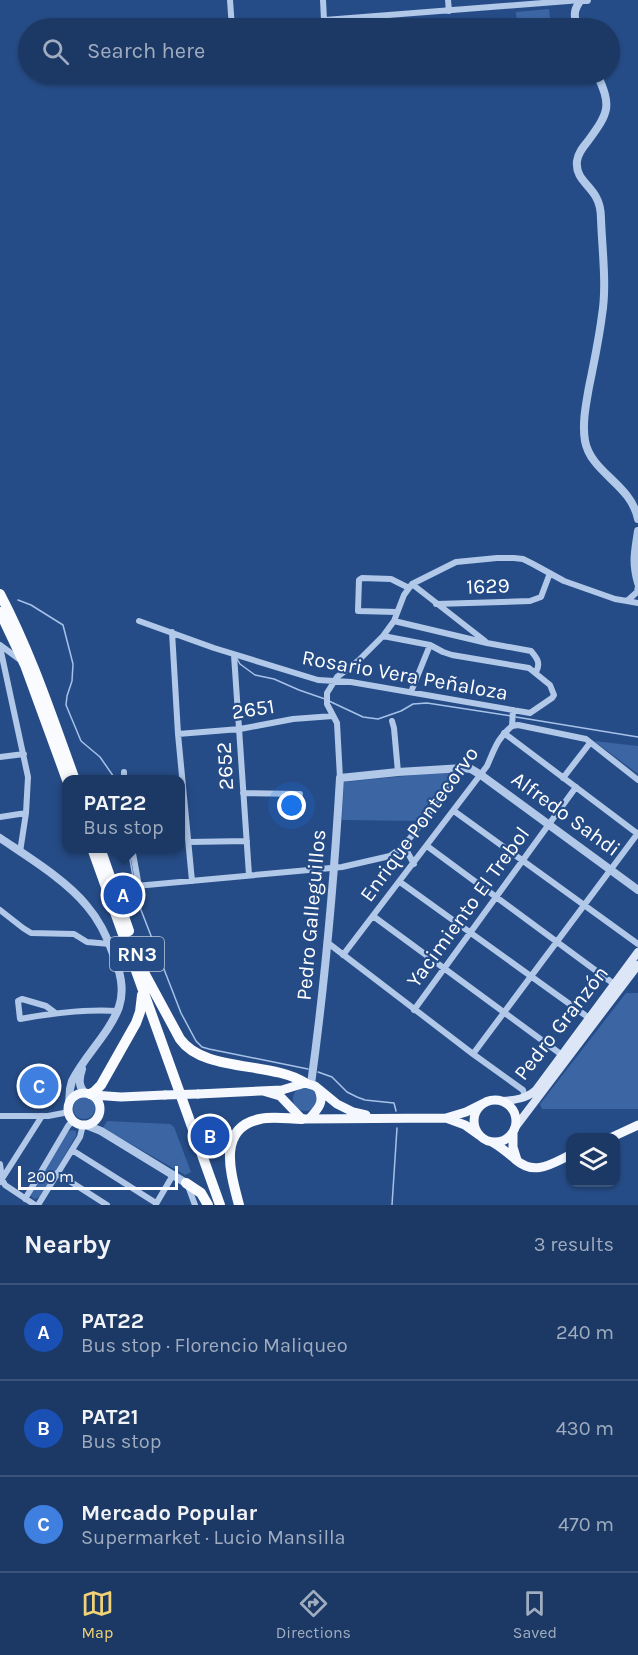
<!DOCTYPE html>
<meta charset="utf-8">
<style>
body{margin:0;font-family:Karla,sans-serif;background:#29446e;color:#f1f3f6}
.controls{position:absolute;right:18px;bottom:18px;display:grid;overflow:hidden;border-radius:12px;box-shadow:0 2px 4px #0004}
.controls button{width:54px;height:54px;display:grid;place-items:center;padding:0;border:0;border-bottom:2px solid #3a5379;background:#1c3965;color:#f1f3f6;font:30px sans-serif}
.scale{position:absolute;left:18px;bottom:15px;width:160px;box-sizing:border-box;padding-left:6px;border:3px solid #fff;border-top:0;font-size:16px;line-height:21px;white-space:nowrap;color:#fff;-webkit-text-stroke:4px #264c87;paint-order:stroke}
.you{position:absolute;left:292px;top:806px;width:21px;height:21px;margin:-15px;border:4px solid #fff;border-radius:50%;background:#1a73e8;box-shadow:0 0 0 9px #1a73e833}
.badge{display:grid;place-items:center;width:39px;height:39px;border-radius:50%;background:#f1d376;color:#fff;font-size:20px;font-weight:700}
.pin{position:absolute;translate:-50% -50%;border:3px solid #fff;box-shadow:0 2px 6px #0006}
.popup{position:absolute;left:62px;top:775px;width:123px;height:78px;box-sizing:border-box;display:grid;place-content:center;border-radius:12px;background:#1c3965;filter:drop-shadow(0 2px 4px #0005);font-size:20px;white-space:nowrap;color:#a0acbf}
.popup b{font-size:22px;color:#f1f3f6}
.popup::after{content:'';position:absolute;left:50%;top:100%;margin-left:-12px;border:12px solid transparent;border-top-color:#1c3965}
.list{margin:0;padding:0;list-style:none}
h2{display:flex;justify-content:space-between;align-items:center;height:78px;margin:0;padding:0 24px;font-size:26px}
h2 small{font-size:20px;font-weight:400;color:#a0acbf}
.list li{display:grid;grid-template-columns:39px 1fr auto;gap:18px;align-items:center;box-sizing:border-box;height:96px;padding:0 24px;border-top:2px solid #3a5379}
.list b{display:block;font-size:22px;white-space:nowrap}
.list p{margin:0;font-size:20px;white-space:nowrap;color:#a0acbf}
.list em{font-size:20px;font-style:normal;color:#a0acbf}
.icon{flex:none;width:33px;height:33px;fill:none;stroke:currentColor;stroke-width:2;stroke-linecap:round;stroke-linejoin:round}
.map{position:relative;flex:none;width:638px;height:1205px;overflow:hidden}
.search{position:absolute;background:#1c3965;box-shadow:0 2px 4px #0004;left:18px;right:18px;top:18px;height:66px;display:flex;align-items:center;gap:15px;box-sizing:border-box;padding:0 21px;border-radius:33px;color:#a0acbf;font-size:22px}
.sheet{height:366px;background:#1c3965}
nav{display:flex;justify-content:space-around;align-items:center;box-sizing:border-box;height:84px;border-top:2px solid #3a5379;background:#1c3965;font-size:16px;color:#a0acbf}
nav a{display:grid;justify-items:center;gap:3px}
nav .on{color:#f1d376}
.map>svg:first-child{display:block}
.green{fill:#3b65a3}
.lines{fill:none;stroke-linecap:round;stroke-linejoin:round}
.stream{stroke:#a6c2e9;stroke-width:1.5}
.minor{stroke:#b1c8e8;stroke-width:6}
.tertiary{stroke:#b1c8e8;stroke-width:8}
.secondary{stroke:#dce6f7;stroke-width:8}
.primary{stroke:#f4f7fe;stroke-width:9}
.trunk{stroke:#fafbfe;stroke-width:10}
.primary-bridge{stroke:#f4f7fe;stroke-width:9}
.labels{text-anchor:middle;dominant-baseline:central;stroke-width:4.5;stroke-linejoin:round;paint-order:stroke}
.shield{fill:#264c87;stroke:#bec9db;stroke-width:1.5}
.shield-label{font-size:20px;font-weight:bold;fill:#fff}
.street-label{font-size:21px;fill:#fff;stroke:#264c87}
</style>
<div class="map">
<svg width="638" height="1205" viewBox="0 0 638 1205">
<rect width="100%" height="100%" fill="#264c87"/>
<path class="green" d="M549,9l2,19h-34l-1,-16z
M594,741l44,5v28z
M456,771l-37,50 -77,-1 2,-38z
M626,993h12v116h-96l-2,-5z
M293 1099a12 12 0 1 1 24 0a12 12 0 1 1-24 0Z
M73 1108a11 11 0 1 1 22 0a11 11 0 1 1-22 0Z
M107,1121l63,3 4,3 17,45 -6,3 -82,-47z
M71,1130l5,1v5l-36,61 -6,2 -3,-3 1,-4 36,-60z"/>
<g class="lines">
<path class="stream" d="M18,600l13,5 32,20 10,39 -1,17 -5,15 -1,9 15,36 19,16 16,23
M236,657l4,7 15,11 19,4 25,11 26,9
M329,701l34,16 15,2 23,-8 12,-7 14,-1 84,13
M516,717l122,20
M128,848l6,34
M136,891l5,19 40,103 15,28 6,6 7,2 99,20
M318,1072l14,5 15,15 10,5 8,3 29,3 2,8
M392,1205l5,-77"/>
<path class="minor" d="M230,0l2,28
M323,0l1,20
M448,0l1,11
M221,28l360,-28
M412,584l73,57
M627,601l11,2
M436,604l94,-3 11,-4 9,-24
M397,612l-39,-1 1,-31 3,-2 29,1 18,9
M139,621l75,27 104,32 33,2 179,31 22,-15 2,-3 -4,-10 -21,-17 -77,-13 -9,-3 -13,-7 -47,-9
M394,621l93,22 44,8c6,7 10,12 5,21
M172,632l6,102 14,147
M0,645l19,14
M0,647l28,130 -2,36 -6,39
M234,655l15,220
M411,692l19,-47
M392,721l2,7 4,44
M512,726l6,-1 68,14 52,41
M504,733l134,101
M178,734l62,-5 53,-10 40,-3
M0,757l24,-3
M124,772v8
M340,778l-3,-55 -10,-19v-11l10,-16 21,-16 25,-25 11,-15 10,-26 8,-11 44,-22 41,-4h17l9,1 10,5 31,17 51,18 12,2 10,-9 1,-6
M563,778l27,-35
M243,793l57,1
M454,811l184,133
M0,817l26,-4
M189,842l58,-1
M404,846l10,18
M427,846l187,138
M132,848l7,38
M400,882l189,136
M114,888l228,-21 48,-11 14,-10 59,-78
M0,910l23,18 8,5 43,1 13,8 23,2
M373,916l189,139
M328,943l145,111 50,36 2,7
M343,955l144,-189c8,-18 10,-27 25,-40l1,-16
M414,1010l162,-223
M54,1012l-8,-6 -24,-7 -4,2 2,18c33,-6 64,-10 97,-8
M473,1054l165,-221
M0,1116h48l21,-4
M72,1150l84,53
M0,1164l2,15 3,6 30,20
M57,1173l50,32
M0,1182l42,-66
M188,1186l7,19
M25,1199l43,-73 5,-6
M156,1204l17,-29
M38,1205l42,-68 3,-12"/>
<path class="tertiary" d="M577,28c-3,-12 -4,-18 4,-28h6
M597,74c15,33 12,38 -9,67 -5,6 -10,12 -11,20 -2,17 12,23 19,36 4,7 5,14 5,22 1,29 6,67 1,96 -3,24 -8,48 -13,72 -3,17 -7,36 -4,54 6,32 46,43 53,78
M638,531c-3,21 -6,30 0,52
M0,838c28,19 66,42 87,68 12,14 20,30 26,48 7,17 12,35 6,53 -10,27 -34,48 -47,74l-2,8 -1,16
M82,1069c-3,9 -4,17 3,24
M311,1084c14,-102 23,-203 29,-306l58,-6 65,-4 8,1 10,6 157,115
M86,1125l15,6 85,52"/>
<path class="secondary" d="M502,1101c13,-1 24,-2 34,-11l102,-138
M514,1129l124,-164"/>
<path class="primary" d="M263,1091l17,5 22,23 144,-1 20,-6 18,-9
M68 1109a16 16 0 1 1 32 0a16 16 0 1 1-32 0Z
M198,1094l84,-4 23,-7 10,3 22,18 16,8 13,3
M93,1095l28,2 44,-2
M474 1121a21 21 0 1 1 42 0a21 21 0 1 1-42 0Z
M446,1118l19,7 14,10
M309,1119c8,-9 16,-16 10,-29
M513,1132v15l4,13
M610,1138l28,-13
M492,1142c9,5 16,11 24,18 19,16 35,4 54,-5"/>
<path class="trunk" d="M0,594c31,59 52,123 75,186
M0,612l25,53 42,115
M92,848l128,357
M100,848l29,83
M141,967l39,72c24,34 92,22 125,44
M90,1094l4,-2 7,-7 35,-62 4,-11 2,-17
M186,1183l15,10 7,12
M239,1205c-8,-31 -23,-77 21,-86 14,-3 29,0 42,0"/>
<path class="primary-bridge" d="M165,1095l33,-1"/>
</g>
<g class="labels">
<rect class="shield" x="110" y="937" width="54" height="34" rx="4.5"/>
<g class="shield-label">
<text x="137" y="954">RN3</text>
</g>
<g class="street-label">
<text transform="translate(488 586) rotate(-2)">1629</text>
<text transform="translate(405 675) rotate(10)">Rosario Vera Peñaloza</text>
<text transform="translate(253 709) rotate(-9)">2651</text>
<text transform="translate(225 766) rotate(-93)">2652</text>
<text transform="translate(566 814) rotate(36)">Alfredo Sahdi</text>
<text transform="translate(419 824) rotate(-54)">Enrique Pontecorvo</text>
<text transform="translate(468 907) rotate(-54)">Yacimiento El Trebol</text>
<text transform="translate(311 915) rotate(-85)">Pedro Galleguillos</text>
<text transform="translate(561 1023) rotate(-52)">Pedro Granzón</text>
</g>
</g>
</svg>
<div class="controls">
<button><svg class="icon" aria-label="layers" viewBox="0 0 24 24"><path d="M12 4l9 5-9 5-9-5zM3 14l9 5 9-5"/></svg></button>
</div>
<div class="scale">200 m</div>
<div class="you"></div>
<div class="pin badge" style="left:123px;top:895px;background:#1a4fb4">A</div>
<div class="popup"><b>PAT22</b>Bus stop</div>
<div class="pin badge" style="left:210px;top:1136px;background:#1a4fb4">B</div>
<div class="pin badge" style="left:39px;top:1086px;background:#3f7fe0">C</div>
<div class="search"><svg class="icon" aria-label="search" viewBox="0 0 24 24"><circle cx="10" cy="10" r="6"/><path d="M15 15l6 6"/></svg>Search here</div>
</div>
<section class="sheet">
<h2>Nearby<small>3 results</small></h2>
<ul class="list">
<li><span class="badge" style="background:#1a4fb4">A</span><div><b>PAT22</b><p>Bus stop · Florencio Maliqueo</p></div><em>240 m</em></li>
<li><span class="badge" style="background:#1a4fb4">B</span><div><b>PAT21</b><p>Bus stop</p></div><em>430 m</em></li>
<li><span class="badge" style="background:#3f7fe0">C</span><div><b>Mercado Popular</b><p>Supermarket · Lucio Mansilla</p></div><em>470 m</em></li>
</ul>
</section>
<nav>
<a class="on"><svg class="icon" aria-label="map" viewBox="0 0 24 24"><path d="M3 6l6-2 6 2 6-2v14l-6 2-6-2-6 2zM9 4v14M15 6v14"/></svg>Map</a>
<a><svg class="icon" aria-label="directions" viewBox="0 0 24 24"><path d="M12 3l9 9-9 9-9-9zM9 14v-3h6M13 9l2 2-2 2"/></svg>Directions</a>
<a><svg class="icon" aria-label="saved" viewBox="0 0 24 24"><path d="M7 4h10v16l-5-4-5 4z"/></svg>Saved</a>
</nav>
